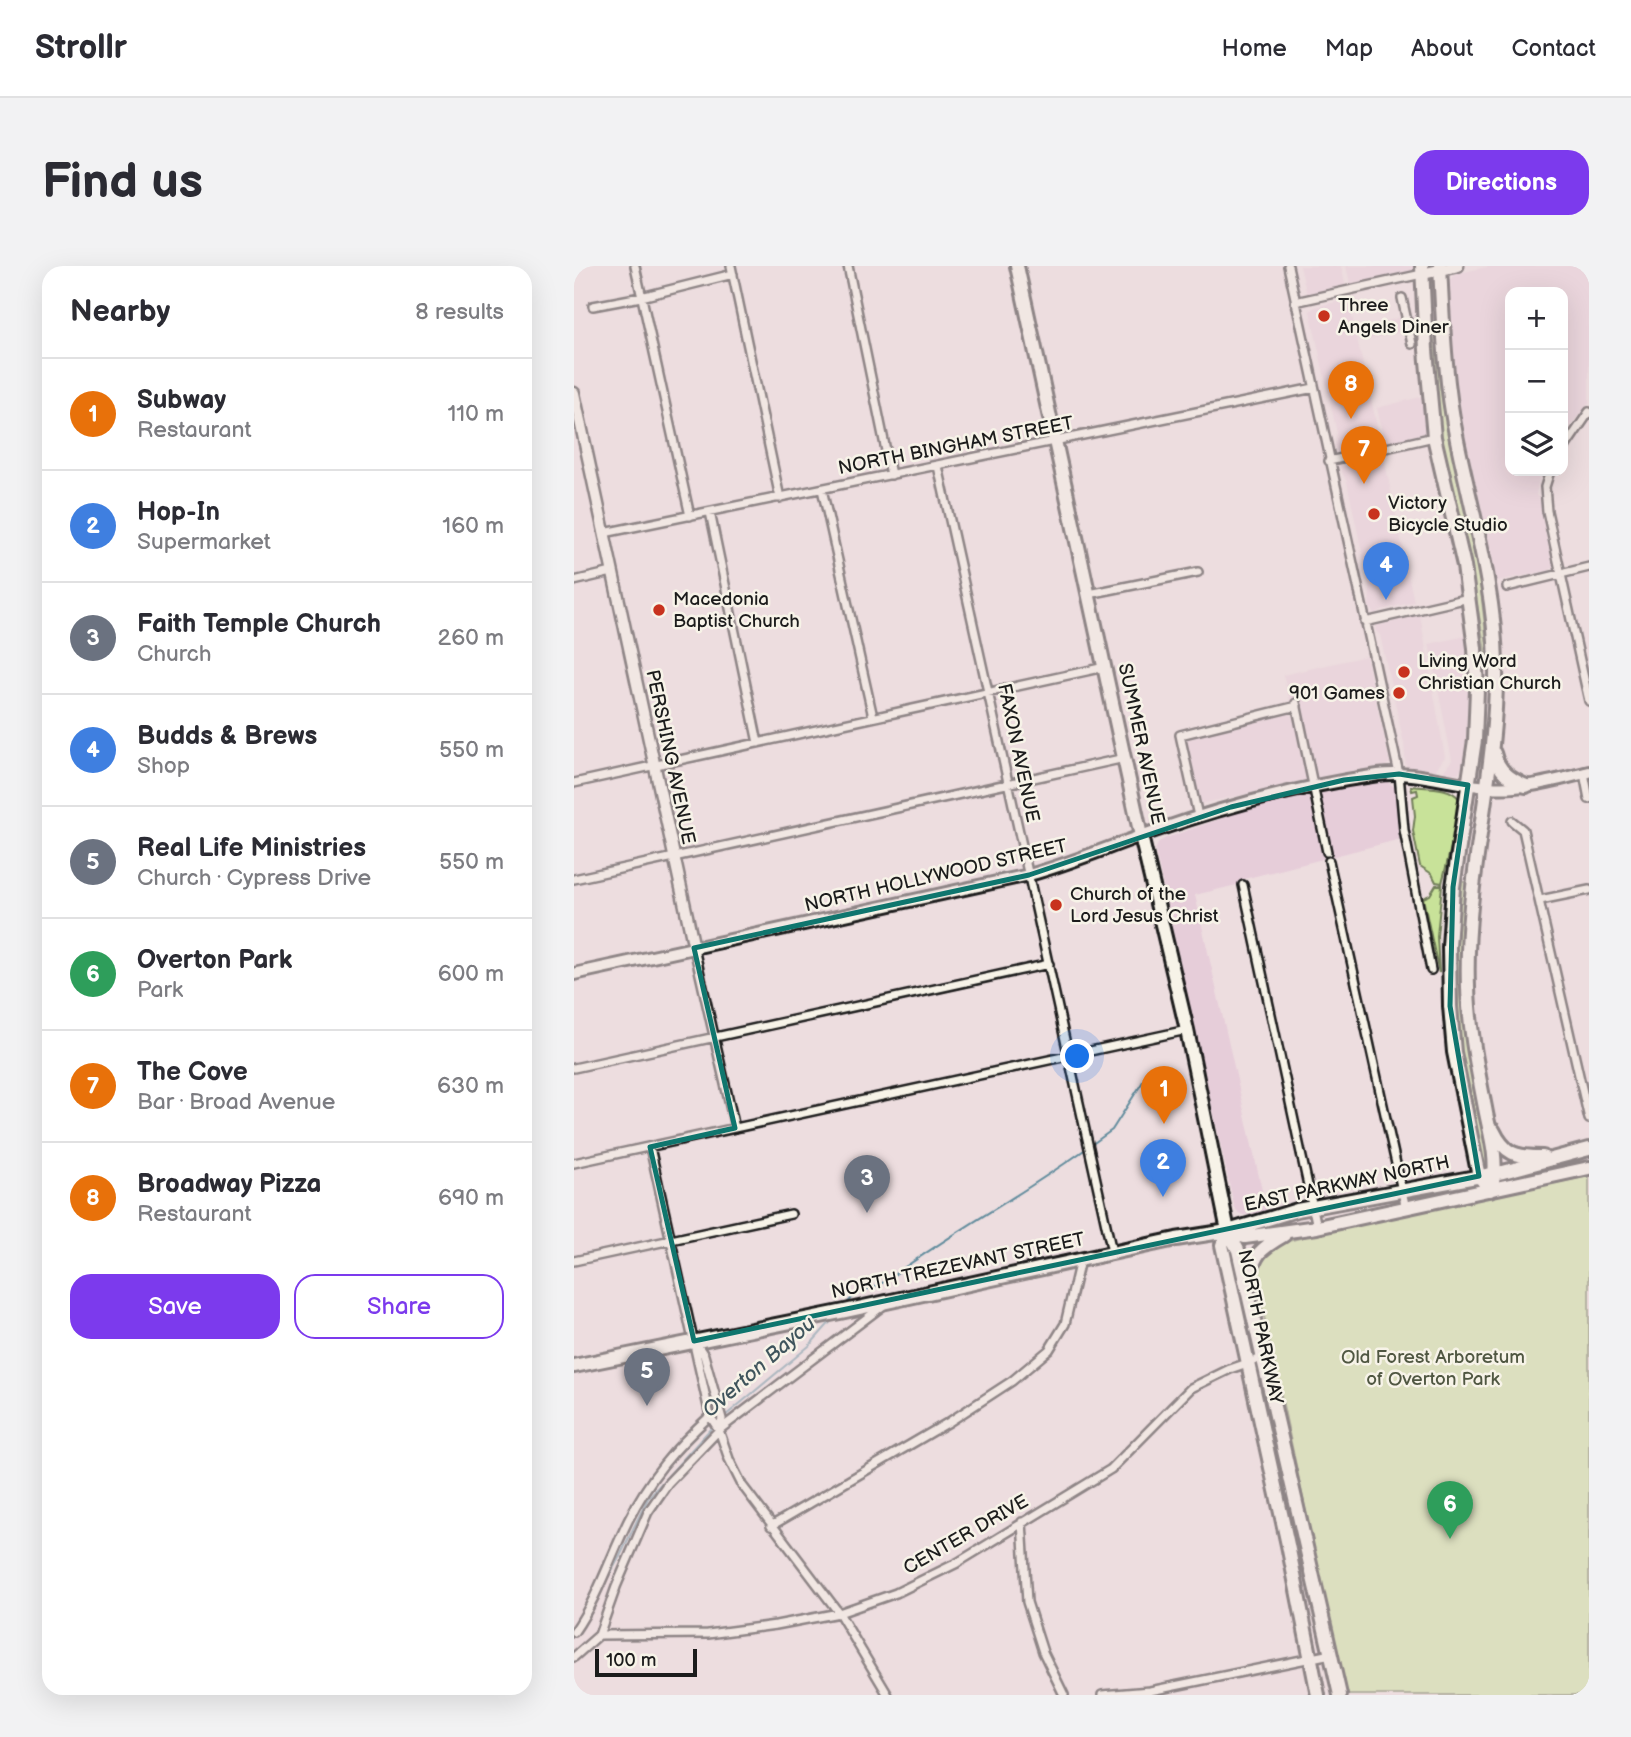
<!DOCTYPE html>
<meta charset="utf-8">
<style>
body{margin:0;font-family:"Balsamiq Sans",sans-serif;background:#f2f2f3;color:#2b2b33}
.controls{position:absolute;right:21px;top:21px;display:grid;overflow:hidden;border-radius:14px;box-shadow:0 7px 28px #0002}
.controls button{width:63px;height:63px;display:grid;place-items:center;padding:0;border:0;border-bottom:2px solid #e1e1e2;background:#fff;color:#2b2b33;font:35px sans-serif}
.scale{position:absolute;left:21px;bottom:18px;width:102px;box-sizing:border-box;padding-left:7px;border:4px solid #1c1c1c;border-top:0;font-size:19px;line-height:24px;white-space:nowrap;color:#1c1c1c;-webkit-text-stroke:5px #f7f3e8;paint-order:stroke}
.you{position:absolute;left:504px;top:791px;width:24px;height:24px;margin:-18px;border:5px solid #fff;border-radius:50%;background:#1a73e8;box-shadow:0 0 0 10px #1a73e833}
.badge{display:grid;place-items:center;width:46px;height:46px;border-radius:50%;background:#7c3aed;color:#fff;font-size:23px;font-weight:700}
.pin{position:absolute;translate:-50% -58px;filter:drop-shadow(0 2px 4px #0008)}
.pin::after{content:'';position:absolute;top:37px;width:24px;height:21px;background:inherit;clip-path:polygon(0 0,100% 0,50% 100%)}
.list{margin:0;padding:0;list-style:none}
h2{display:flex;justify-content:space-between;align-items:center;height:91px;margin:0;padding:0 28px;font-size:30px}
h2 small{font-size:23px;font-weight:400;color:#7c7c81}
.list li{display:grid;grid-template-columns:46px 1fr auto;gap:21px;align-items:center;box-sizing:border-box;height:112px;padding:0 28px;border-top:2px solid #e1e1e2}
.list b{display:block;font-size:26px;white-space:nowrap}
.list p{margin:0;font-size:23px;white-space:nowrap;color:#7c7c81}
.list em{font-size:23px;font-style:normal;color:#7c7c81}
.actions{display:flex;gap:14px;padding:21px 28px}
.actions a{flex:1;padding:16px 0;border:2px solid #7c3aed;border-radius:21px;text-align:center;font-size:24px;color:#7c3aed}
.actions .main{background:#7c3aed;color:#fff}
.icon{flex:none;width:38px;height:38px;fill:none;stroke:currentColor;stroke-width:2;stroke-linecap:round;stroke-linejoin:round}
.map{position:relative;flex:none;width:1015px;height:1429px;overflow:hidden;border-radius:21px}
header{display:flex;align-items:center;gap:42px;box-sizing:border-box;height:98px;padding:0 35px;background:#fff;border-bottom:2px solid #e1e1e2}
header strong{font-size:33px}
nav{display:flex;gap:38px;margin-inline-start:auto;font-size:24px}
.intro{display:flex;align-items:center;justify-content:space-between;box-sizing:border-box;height:168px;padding:0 42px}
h1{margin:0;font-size:49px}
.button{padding:18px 32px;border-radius:21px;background:#7c3aed;color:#fff;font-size:24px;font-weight:700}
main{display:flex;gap:42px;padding:0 42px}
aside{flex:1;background:#fff;border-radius:21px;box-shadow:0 7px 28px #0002}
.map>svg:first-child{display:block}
.built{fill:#e6cdd9}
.green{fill:#c8e299;stroke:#727f5a;stroke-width:2}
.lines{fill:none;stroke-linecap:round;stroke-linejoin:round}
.stream{stroke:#628c9d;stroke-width:2}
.minor-casing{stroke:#1c1c1c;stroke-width:12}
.tertiary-casing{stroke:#1c1c1c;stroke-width:15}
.secondary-casing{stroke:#1c1c1c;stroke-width:16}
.primary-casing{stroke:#1c1c1c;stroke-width:18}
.minor{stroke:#f7f3e8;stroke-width:7}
.tertiary{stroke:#f7f3e8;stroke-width:10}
.secondary{stroke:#f7f3e8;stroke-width:10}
.primary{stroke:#f7f3e8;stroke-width:12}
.marked{fill:none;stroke:#0f766e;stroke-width:5;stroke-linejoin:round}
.poi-dot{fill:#c8321e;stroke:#f7f3e8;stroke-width:2.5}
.labels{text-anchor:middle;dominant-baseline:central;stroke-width:5;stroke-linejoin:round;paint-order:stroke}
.poi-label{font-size:19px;fill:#1c1c1c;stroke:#f7f3e8;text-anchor:start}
.street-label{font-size:19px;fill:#1c1c1c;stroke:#f7f3e8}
.park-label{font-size:19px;fill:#505742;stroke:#f7f3e8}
.water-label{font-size:21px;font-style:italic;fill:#3f545c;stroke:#f7f3e8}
</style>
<header>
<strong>Strollr</strong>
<nav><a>Home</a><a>Map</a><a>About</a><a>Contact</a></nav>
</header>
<div class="intro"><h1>Find us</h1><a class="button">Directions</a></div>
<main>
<aside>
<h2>Nearby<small>8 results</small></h2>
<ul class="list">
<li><span class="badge" style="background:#e8710a">1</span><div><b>Subway</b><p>Restaurant</p></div><em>110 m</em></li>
<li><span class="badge" style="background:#3f7fe0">2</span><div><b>Hop-In</b><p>Supermarket</p></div><em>160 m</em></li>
<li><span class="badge" style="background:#6b7280">3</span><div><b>Faith Temple Church</b><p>Church</p></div><em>260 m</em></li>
<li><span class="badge" style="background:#3f7fe0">4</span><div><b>Budds &amp; Brews</b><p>Shop</p></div><em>550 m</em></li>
<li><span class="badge" style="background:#6b7280">5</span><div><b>Real Life Ministries</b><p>Church · Cypress Drive</p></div><em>550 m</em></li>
<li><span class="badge" style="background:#2e9e5b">6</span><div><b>Overton Park</b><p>Park</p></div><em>600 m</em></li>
<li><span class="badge" style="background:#e8710a">7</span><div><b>The Cove</b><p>Bar · Broad Avenue</p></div><em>630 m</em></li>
<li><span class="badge" style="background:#e8710a">8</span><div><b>Broadway Pizza</b><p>Restaurant</p></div><em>690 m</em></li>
</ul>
<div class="actions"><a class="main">Save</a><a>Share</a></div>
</aside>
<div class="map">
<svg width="1015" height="1429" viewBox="0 0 1015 1429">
<rect width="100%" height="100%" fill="#eddddf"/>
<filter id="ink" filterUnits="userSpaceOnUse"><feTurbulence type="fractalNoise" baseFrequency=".0143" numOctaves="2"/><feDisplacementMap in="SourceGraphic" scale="14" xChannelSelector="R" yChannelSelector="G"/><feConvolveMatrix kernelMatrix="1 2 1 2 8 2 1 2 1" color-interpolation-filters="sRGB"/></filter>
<g filter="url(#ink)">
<path class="built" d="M726,0h41l5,22 -39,7z
M772,0h70l-3,5 -7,3 -55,13z
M917,0h98v137l-26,31v-142h-53v179h30l-4,24 5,6 13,66 -6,4 -56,11 -37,-179 -7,-49 -1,-70 6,-8 6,-3z
M774,33l33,144 -39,9 -4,4 -3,-11 2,-12 -27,-122 5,-4z
M826,51l4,14 -42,10 -2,-11z
M850,130l3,35 -8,6 -34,7 -8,-36z
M810,192l30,144 -33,8 -7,4 -5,-8 1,-16 -23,-108 -8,-16z
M846,349l25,142 -11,15 -20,-1 -8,-3 -2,-24 -24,-109 -5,-5 1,-4 3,-1z
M896,369l2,30 -4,98 -10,10h-16l10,-13 -23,-116z
M792,390l24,107 -5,3 -66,14 -20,-78 -8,2 -8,-29z
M711,448h5l6,7 12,60 -109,23 -12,-59 1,-7z
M812,515l10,7 2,8 3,43 -157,40 1,4 -50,12 72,317 -24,3 -6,-3 -3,-7 -79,-355 4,-8 7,-4 85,-30 55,-13z"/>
<path class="green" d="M859,68l10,71 36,168 9,81 -2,1 -15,-84 -33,-150 -8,-86z
M837,520c15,2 40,0 48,13l-5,36 -12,48 -6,-1 -4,-8 -12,-8 -7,-35 2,-15 -2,-19 5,-2 -1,-5 -5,1z
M888,616h3l-3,72 26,193 1,11 -3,6 -6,-12 -9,-44 -14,-76 -2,-65z
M862,619h6l-5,51 2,37 -16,-75 7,-3z
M1015,910v519h-244l-91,-426 16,-23 56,-15z"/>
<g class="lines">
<path class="stream" d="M517,879l21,-15 37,-58
M272,1038c15,-17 25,-13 41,-24 64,-47 135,-85 200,-132
M151,1150l84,-70 24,-27
M7,1361l39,-71 28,-58 65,-72"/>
<g class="minor-casing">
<path id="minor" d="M61,0l55,250
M157,0l49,232
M274,0l43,209
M714,0l111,508 5,56 27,140
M828,32l10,46
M721,36l127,-28
M19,40l48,-9 92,-23
M989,184l26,-38
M755,195l105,-24
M364,200l174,786
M976,205l-5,16 2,24 42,190
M248,223l51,228
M136,246l48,231
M30,267l710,-145
M0,315l38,-9
M933,321l82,-20
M515,328l109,-22
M791,356l104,-24
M722,437l31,149
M1010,507l5,26
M0,517l531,-116
M624,550l-18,-81 117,-29
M938,555l11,9 66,289
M755,595l77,348
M0,613l551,-121
M669,619l74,342
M966,634l49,-10
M120,682l41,180
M0,802l475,-104
M76,881l60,269 9,14 10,29 13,26 97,128 49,82
M0,897l613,-133
M0,995l217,-47
M121,1076l9,13 18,64 -3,10
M448,1256l5,80 16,50 21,43
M197,1260l178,-104 63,-41 37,-31 16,-26 15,-64
M0,1366c23,-33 36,-74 54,-111 21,-43 47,-73 82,-105
M25,1369l109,-1 68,-9 63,-12 57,-20 61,-30 154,-94 80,-81 39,-19 32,-11
M0,1391l25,-22 17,-48 32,-75 20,-29 51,-53 165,-125
M528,1429l48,-4 181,-37"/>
</g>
<g class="tertiary-casing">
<path id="tertiary" d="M848,8l36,-8
M0,127l120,555"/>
</g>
<g class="secondary-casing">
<path id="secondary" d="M0,708l455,-99c44,-12 84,-30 126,-44 72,-25 148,-45 223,-56 36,-5 75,10 111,12 34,3 68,-7 100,-15"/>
</g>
<g class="primary-casing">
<path id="primary" d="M443,0l124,570 46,194 41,201 10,19 102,445
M848,0l4,84 8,87 30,129 11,82 2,41 -2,51 -22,147 -4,60 1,59 4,46 23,115 2,9 11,14
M866,0c3,59 5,116 17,174 15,74 38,148 39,225 2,108 -32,213 -28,322 1,42 10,84 18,126 4,20 12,47 7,68
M920,487c4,18 16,26 32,33
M919,864c12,25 23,27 50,27
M654,965l-6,14 66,300 30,150
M654,965l17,6 72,-10 272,-59
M673,1015c9,-28 11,-31 37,-46
M0,1100l271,-55 331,-72 52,-8 69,-21 206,-38 86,-23"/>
</g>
<use href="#minor" class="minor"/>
<use href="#tertiary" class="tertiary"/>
<use href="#secondary" class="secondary"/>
<use href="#primary" class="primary"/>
</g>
</g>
<path d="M0 0H1015V1429H0ZM825,508l69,11 -15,102 -3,119 29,170 -785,165 -44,-194 85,-19 -41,-180 335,-73 202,-68 113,-27z" fill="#eddddf" fill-opacity=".55" fill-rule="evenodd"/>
<path class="marked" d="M825,508l69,11 -15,102 -3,119 29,170 -785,165 -44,-194 85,-19 -41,-180 335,-73 202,-68 113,-27z"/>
<g class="poi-dot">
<circle cx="750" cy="50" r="7"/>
<circle cx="800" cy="248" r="7"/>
<circle cx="85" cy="344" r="7"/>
<circle cx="830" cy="406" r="7"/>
<circle cx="825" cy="427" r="7"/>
<circle cx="482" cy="639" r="7"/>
</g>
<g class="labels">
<g class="poi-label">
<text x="764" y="39">Three<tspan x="764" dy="22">Angels Diner</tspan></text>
<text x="814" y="237">Victory<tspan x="814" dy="22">Bicycle Studio</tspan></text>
<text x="99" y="333">Macedonia<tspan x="99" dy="22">Baptist Church</tspan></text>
<text x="844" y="395">Living Word<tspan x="844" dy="22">Christian Church</tspan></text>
<text x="811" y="427" text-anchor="end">901 Games</text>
<text x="496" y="628">Church of the<tspan x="496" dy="22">Lord Jesus Christ</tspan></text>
</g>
<g class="street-label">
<text transform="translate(382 180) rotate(-11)">NORTH BINGHAM STREET</text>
<text transform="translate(567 478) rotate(78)">SUMMER AVENUE</text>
<text transform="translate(444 487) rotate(78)">FAXON AVENUE</text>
<text transform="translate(96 491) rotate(78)">PERSHING AVENUE</text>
<text transform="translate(362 610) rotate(-13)">NORTH HOLLYWOOD STREET</text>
<text transform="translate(773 918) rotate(-12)">EAST PARKWAY NORTH</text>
<text transform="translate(384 1000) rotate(-12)">NORTH TREZEVANT STREET</text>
<text transform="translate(686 1061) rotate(78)">NORTH PARKWAY</text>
<text transform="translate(392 1269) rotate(-30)">CENTER DRIVE</text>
</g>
<g class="park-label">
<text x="859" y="1091">Old Forest Arboretum<tspan x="859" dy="22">of Overton Park</tspan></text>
</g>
<g class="water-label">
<text transform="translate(185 1101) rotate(-41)">Overton Bayou</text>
</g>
</g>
</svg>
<div class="controls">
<button>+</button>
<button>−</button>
<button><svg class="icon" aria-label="layers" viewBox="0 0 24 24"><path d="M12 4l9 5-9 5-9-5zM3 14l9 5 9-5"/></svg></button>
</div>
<div class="scale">100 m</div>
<div class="you"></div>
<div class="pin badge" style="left:590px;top:858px;background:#e8710a">1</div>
<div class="pin badge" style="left:589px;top:931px;background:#3f7fe0">2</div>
<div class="pin badge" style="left:293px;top:947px;background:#6b7280">3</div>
<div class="pin badge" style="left:812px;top:334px;background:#3f7fe0">4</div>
<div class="pin badge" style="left:73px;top:1140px;background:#6b7280">5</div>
<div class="pin badge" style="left:876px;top:1273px;background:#2e9e5b">6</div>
<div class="pin badge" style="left:790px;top:218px;background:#e8710a">7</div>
<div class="pin badge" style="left:777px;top:153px;background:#e8710a">8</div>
</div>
</main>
